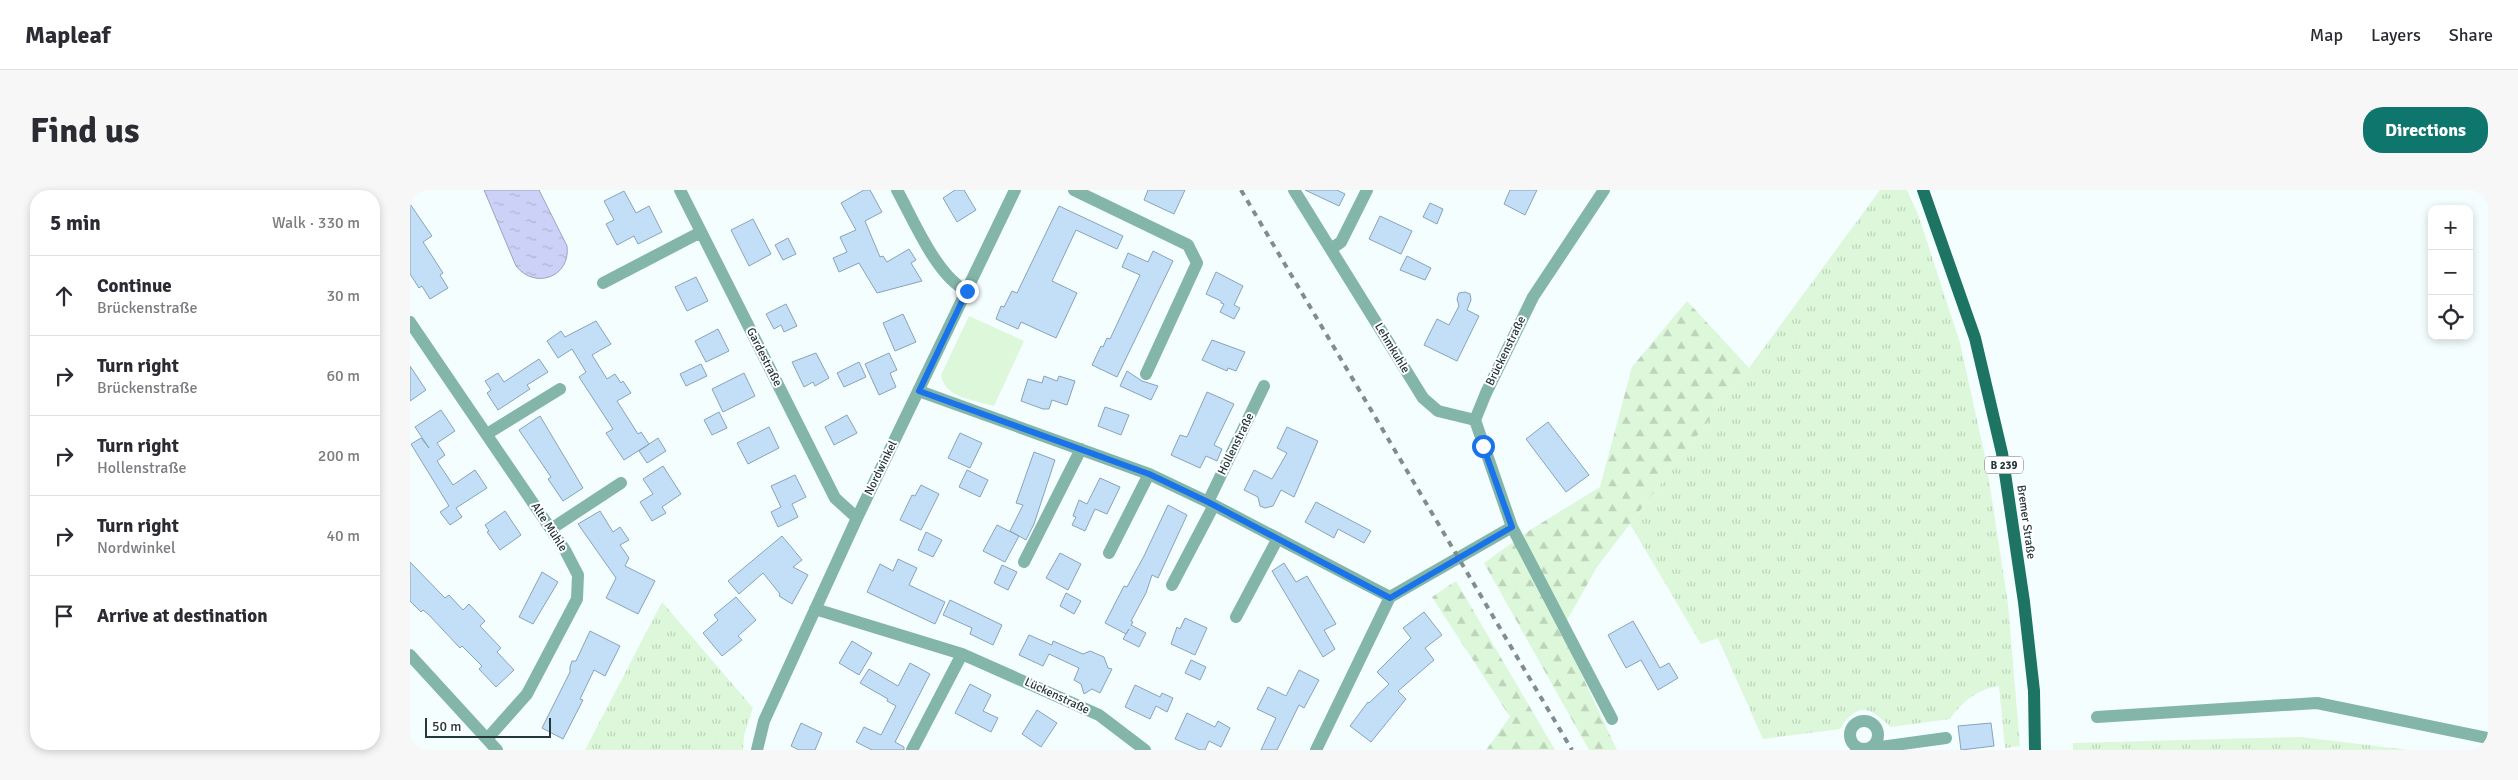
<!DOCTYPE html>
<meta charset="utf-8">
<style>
body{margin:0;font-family:Signika,sans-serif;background:#f7f7f7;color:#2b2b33}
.controls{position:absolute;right:15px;top:15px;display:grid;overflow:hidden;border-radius:10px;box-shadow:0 2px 8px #0003}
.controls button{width:45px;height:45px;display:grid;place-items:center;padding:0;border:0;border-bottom:1px solid #e1e1e2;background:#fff;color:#2b2b33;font:25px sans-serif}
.scale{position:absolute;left:15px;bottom:12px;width:126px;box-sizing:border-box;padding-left:5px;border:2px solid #26373a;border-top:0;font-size:14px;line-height:18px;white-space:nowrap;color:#26373a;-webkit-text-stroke:4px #fff;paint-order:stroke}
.stop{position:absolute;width:15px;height:15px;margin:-11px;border:4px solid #1a73e8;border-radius:50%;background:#fff}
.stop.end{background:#1a73e8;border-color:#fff;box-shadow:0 1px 5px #0008}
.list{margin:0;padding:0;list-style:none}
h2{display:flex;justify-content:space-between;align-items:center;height:65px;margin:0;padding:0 20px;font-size:21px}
h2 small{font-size:16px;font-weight:400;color:#7c7c81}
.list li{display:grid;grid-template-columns:32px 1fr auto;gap:15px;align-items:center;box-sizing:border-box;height:80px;padding:0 20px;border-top:1px solid #e1e1e2}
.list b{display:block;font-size:19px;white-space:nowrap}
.list p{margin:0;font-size:16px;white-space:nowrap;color:#7c7c81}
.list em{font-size:16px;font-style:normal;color:#7c7c81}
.icon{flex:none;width:28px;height:28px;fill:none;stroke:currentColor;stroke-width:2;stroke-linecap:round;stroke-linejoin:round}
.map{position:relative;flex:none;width:2078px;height:560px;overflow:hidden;border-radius:20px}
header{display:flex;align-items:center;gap:30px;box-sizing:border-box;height:70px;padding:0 25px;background:#fff;border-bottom:1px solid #e1e1e2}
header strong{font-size:24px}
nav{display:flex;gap:28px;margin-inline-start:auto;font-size:18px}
.intro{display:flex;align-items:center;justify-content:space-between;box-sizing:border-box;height:120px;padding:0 30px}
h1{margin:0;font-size:35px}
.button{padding:12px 22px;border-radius:20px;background:#0f766e;color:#fff;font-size:18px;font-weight:700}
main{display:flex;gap:30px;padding:0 30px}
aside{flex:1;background:#fff;border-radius:20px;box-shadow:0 2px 8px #0003}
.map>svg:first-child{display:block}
.grass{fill:url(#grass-tufts)}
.forest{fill:url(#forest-firs)}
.park{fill:#dcf7d9}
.water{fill:url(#water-ripples);stroke:#9aa4be}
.building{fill:#c2dff7;stroke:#88a3ba}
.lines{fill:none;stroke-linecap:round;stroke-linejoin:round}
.minor{stroke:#83b5a8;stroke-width:12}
.major{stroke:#1d7463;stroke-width:12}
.rail{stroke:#808d90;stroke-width:4;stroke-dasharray:6 6;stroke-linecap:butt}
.route{stroke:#1a73e8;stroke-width:6}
.labels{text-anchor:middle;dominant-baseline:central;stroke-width:4;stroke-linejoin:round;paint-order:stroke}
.shield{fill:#fff;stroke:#677375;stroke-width:1}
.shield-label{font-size:11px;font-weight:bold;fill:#26373a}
.street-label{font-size:12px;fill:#26373a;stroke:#fff}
</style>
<header>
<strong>Mapleaf</strong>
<nav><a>Map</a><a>Layers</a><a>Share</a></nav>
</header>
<div class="intro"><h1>Find us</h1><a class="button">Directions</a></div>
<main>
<aside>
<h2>5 min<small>Walk · 330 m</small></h2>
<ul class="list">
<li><svg class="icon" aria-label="ahead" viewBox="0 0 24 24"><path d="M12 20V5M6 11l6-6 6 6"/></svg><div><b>Continue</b><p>Brückenstraße</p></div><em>30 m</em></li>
<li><svg class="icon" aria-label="right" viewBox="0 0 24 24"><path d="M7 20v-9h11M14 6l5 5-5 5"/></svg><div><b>Turn right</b><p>Brückenstraße</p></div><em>60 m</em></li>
<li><svg class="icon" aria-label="right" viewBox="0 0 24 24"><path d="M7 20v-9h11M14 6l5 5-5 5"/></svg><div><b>Turn right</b><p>Hollenstraße</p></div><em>200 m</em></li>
<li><svg class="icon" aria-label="right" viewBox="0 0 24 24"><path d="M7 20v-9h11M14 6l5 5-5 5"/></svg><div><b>Turn right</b><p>Nordwinkel</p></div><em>40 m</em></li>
<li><svg class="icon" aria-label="arrive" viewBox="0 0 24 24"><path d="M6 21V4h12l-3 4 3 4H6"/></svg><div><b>Arrive at destination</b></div></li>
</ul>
</aside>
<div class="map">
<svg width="2078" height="560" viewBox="0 0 2078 560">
<defs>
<pattern id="grass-tufts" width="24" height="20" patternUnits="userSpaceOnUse" patternTransform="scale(1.25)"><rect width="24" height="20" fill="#dcf7d9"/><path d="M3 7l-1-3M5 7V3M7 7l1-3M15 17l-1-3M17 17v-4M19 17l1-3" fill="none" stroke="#bdd4bb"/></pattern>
<pattern id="forest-firs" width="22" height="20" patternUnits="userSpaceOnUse" patternTransform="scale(1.25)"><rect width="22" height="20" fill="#dcf7d9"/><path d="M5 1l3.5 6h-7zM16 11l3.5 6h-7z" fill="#bdd4bb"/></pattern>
<pattern id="water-ripples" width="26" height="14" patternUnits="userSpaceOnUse" patternTransform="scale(1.25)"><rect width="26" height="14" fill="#ccd2f7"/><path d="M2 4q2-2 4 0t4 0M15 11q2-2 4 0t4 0" fill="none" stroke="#afb5d4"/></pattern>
</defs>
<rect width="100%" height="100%" fill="#f5feff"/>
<path class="grass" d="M1470,0h27l12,27 41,126 26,118 22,143 12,142 -15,2 -6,-62c-22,3 -37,16 -49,33l-60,8c-20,-22 -34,-24 -50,2l-77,10 -45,-101 -17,6 -71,-120 119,-156z
M252,412l91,106 -9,27 -1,15h-158z
M1891,547l108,13h-336v-7z"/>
<path class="forest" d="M1277,111l62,67 -152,199 -36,64 56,119h-28l-105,-187 46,-33 70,-43 32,-120z
M1046,391l99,169h-69l24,-33 -78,-120z"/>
<path class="park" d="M559,126l55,25 -30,65c-19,-6 -50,-8 -53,-31z"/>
<path class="water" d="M74,0h55l28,56c4,31 -32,44 -51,20z"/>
<path class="building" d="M454,0h6l12,22 -17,9 15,36 3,-1 4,6 22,-13 7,11 -5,3 11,18 -45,12 -18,-30 -20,9 -6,-14 14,-6 -7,-15 16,-7 -15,-27z
M545,0h9l12,20 -19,12 -14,-24z
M738,0h37l-11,24 -30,-14z
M895,0h32l8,4 -6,12z
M1100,0h27l-12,25 -21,-11z
M214,1l12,22 13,-7 13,26 -24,12 -4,-8 -17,9 -11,-21 8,-4 -10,-19z
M1020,13l13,6 -6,15 -14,-7z
M0,14l22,32 -9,6 20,31 -3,2 8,13 -18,11 -8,-13 -3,2 -9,-14z
M649,16l64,30 -6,13 -41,-19 -24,51 25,12 -21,45 -35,-16 -3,7 -22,-10 5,-13 3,1 8,-16 5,2z
M970,26l32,15 -11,23 -32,-15z
M343,29l18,35 -22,12 -18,-36z
M378,48l8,16 -13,6 -8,-15z
M743,61l20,10 -56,116 -25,-12 9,-19 2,1 4,-9 3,1 30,-64 -18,-8 6,-14 20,9z
M997,66l24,12 -6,12 -25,-10z
M806,82l27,14 -9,19 6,3 -6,11 -14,-7 4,-8 -3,-1v-2l-15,-7z
M286,87l12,24 -21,10 -12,-24z
M1055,102l5,2 1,6 -4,10 12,6 -22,45 -33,-16 13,-26 12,6 10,-19 -2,-7 2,-6z
M376,114l11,22 -13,6 -3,-7 -7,4 -8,-15z
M493,124l13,28 -21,9 -12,-28z
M186,131l15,23 -19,11 15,24 8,-5 6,9 2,-2 8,12 -14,8 21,33 3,-2 8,12 -25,16 -18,-27 7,-4 -34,-52 7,-5 -14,-23 -14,9 -11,-17 14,-10 4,6z
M308,139l11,22 -23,11 -11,-21z
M802,150l33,12 -9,19 -8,-3 -1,3 -25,-11z
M406,163l13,25 -14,8 -2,-4 -9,5 -12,-25z
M479,163l8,17 -7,3 6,14 -17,8 -14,-31z
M129,169l9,13 -21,13 3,4 -32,21 -11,-17 4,-3 -6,-9 13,-8 6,9z
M449,172l7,15 -22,10 -7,-14z
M291,174l6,12 -21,10 -6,-12z
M0,176l16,24 -16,11z
M717,181l15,10 16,5 -7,14 -31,-14z
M334,183l11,23 -32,16 -11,-23z
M634,186l13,5 2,-5 16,5 -8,24 -15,-5 -3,9h-6l-22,-8 7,-22 14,4z
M797,202l27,12 -20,41 8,4 -5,12 -11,-5 -6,12 -29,-13 9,-20 7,2z
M695,217l24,8 -8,20 -23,-9z
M31,220l14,21 -18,12 8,12 -8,6 16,24 22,-15 12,18 -31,20 6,9 -12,8 -10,-13 9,-6 -38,-62 10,-6 8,10 -14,-21z
M309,222l8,16 -15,7 -8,-15z
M437,225l10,18 -23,12 -9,-18z
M130,226l43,72 -20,13 -15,-22 3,-2 -32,-47z
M1138,232l41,53 -23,17 -40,-53z
M359,237l10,21 -31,16 -11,-21z
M877,237l31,14 -24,56 -13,-7 -8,16 -8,2 -5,-2 -2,-9 -14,-7 10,-20 18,9 15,-26 -10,-5z
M550,243l22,10 -12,25 -22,-10z
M248,248l8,13 -19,12 -8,-12z
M624,262l21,8 -21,64 -8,16 -16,-9 13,-26 -7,-2z
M253,276l18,28 -19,13 4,6 -14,8 -12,-19 13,-8 -10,-15z
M557,280l21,10 -8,17 -21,-10z
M385,285l11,22 -14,7 6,13 -20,10 -7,-15 10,-5 -10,-21z
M690,288l20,9 -13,27 -12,-5 -10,22 -13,-6 4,-8 -3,-1 6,-16 8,4z
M511,295l18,9 -18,36 -21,-10 12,-25 3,1z
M906,312l55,29 -7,12 -26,-14 -4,9 -29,-16z
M758,315l19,10 -29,63 -6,-3 -6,18 -15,28 2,1 -2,3 15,8 -7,14 -16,-8 6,-10 -3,5 -21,-11 19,-37 3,1 17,-31z
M95,321l16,24 -21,15 -13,-18 2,-1 -4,-6z
M190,321l13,21 7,-5 9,13 -9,5 9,13 -4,8 30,15 -17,33 -32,-16 10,-20 -38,-54z
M587,335l22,11 -14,26 -22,-11z
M516,342l16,8 -9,17 -15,-7z
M372,346l20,24 -9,7 15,8 -16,29 -13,-8 1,-2 -17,-21 -24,21 -11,-13z
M650,363l21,11 -13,26 -22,-12z
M488,369l19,9 -8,17 36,17 -10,22 -68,-32 13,-28 13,7z
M0,372l35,36 4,-3 14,15 6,-6 16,17 -5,5 21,22 -4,4 17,18 -18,17 -17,-18 3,-3 -20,-20 -2,2 -31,-33 -6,-5 -2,2 -11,-11z
M874,373l12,19 11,-6 29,48 -12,6 11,19 -12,8 -51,-86z
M592,375l15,7 -9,18 -14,-7z
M132,382l16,10 -25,42 -14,-7z
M656,403l15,8 -7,13 -14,-8z
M326,407l20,23 -18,16 4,4 -20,16 -19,-23 15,-13 -4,-5z
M540,410l52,25 -9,20 -23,-11 2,-6 -29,-13z
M1014,422l18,23 -17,13 9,12 -36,31 8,8 -35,43 -21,-16 18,-24 1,1 20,-19 -12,-12 34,-34 -8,-10z
M775,428l22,10 -12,27 -24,-11 6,-17 3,2z
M1223,431l27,47 9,-5 9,15 -20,12 -17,-30 -15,8 -18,-33z
M180,441l30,15 -15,30 -11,-6 -14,29 3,1 -20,39 -21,-11 28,-56v-5l2,-6h4z
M619,445l23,10 1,-4 30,13 7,-3 14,6 4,11 4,1 -12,24 -8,-4 -8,5 -3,-10 -7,-4 5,-12 -30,-14 -6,12 -24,-11z
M442,451l20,12 -13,22 -20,-12z
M781,470l15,7 -6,13 -15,-7z
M500,473l20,11 -35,68 9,5v3h-32l-16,-8 8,-15 17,8 15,-29 -9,-5 1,-2 -28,-16 9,-14 29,17z
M889,480l20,10 -15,28 -5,-3 -22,45h-16l15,-32 -19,-9 11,-22 18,9z
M560,494l21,11 -8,16 15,7 -7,14 -36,-19z
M725,495l25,12 2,-4 11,5 -6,14 -11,-6 -6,13 -25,-12z
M627,520l20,13 -16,24 -19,-13z
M777,523l28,14 3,-6 12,7 -9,19 -12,-6 -4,9h-5l-25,-11z
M391,533l21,10 -7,17h-16l-8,-4z
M1581,533l3,23 -33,4 -3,-24z"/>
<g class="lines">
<path class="minor" d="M270,0l155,308 22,20
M487,0c16,29 40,87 70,101
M664,0l114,55 9,18 -51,111
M884,0l129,208 15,13 37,9
M921,59l10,-7 26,-52
M193,93l98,-51
M0,132l155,228 13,25 -1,24 -50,95 -40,45
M509,201l230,83 59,28 182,95
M77,244l73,-45
M798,312l56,-116
M1102,337l100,192
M141,339l70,-46
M699,363l40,-79
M614,372l57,-113
M762,395l42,-80
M405,419l147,45 137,61 46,35
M826,427l42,-79
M0,465l87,95
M1687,527l220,-14 171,35
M1440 545a14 14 0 1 1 28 0a14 14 0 1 1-28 0Z
M1456,559l80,-11
M347,560l7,-29 93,-203 158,-328
M502,560l50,-96
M906,560l74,-153 122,-70 -37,-107 11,-27 47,-96 71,-107"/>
<path class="major" d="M1513,0l52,148 27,115 22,149 10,89 1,59"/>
<path class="rail" d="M831,0l331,560"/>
</g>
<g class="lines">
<path class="route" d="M557,101l-48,100 230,83 59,28 182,96 122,-71 -29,-81"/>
</g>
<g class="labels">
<rect class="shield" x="1575" y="266.5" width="38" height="17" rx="4"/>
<g class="shield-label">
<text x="1594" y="275">B 239</text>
</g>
<g class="street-label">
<text transform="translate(982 158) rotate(59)">Lehmkuhle</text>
<text transform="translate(1096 161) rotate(-64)">Brückenstraße</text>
<text transform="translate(354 167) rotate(63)">Gardestraße</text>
<text transform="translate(826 254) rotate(-64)">Hollenstraße</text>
<text transform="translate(471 278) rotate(-64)">Nordwinkel</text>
<text transform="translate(1616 332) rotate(82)">Bremer Straße</text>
<text transform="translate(139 337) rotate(57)">Alte Mühle</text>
<text transform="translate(647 506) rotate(25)">Lückenstraße</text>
</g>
</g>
</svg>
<div class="controls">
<button>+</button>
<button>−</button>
<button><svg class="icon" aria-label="locate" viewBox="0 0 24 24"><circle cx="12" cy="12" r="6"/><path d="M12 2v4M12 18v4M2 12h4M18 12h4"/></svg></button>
</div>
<div class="scale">50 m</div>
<div class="stop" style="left:1073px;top:256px"></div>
<div class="stop end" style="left:557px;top:101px"></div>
</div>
</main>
